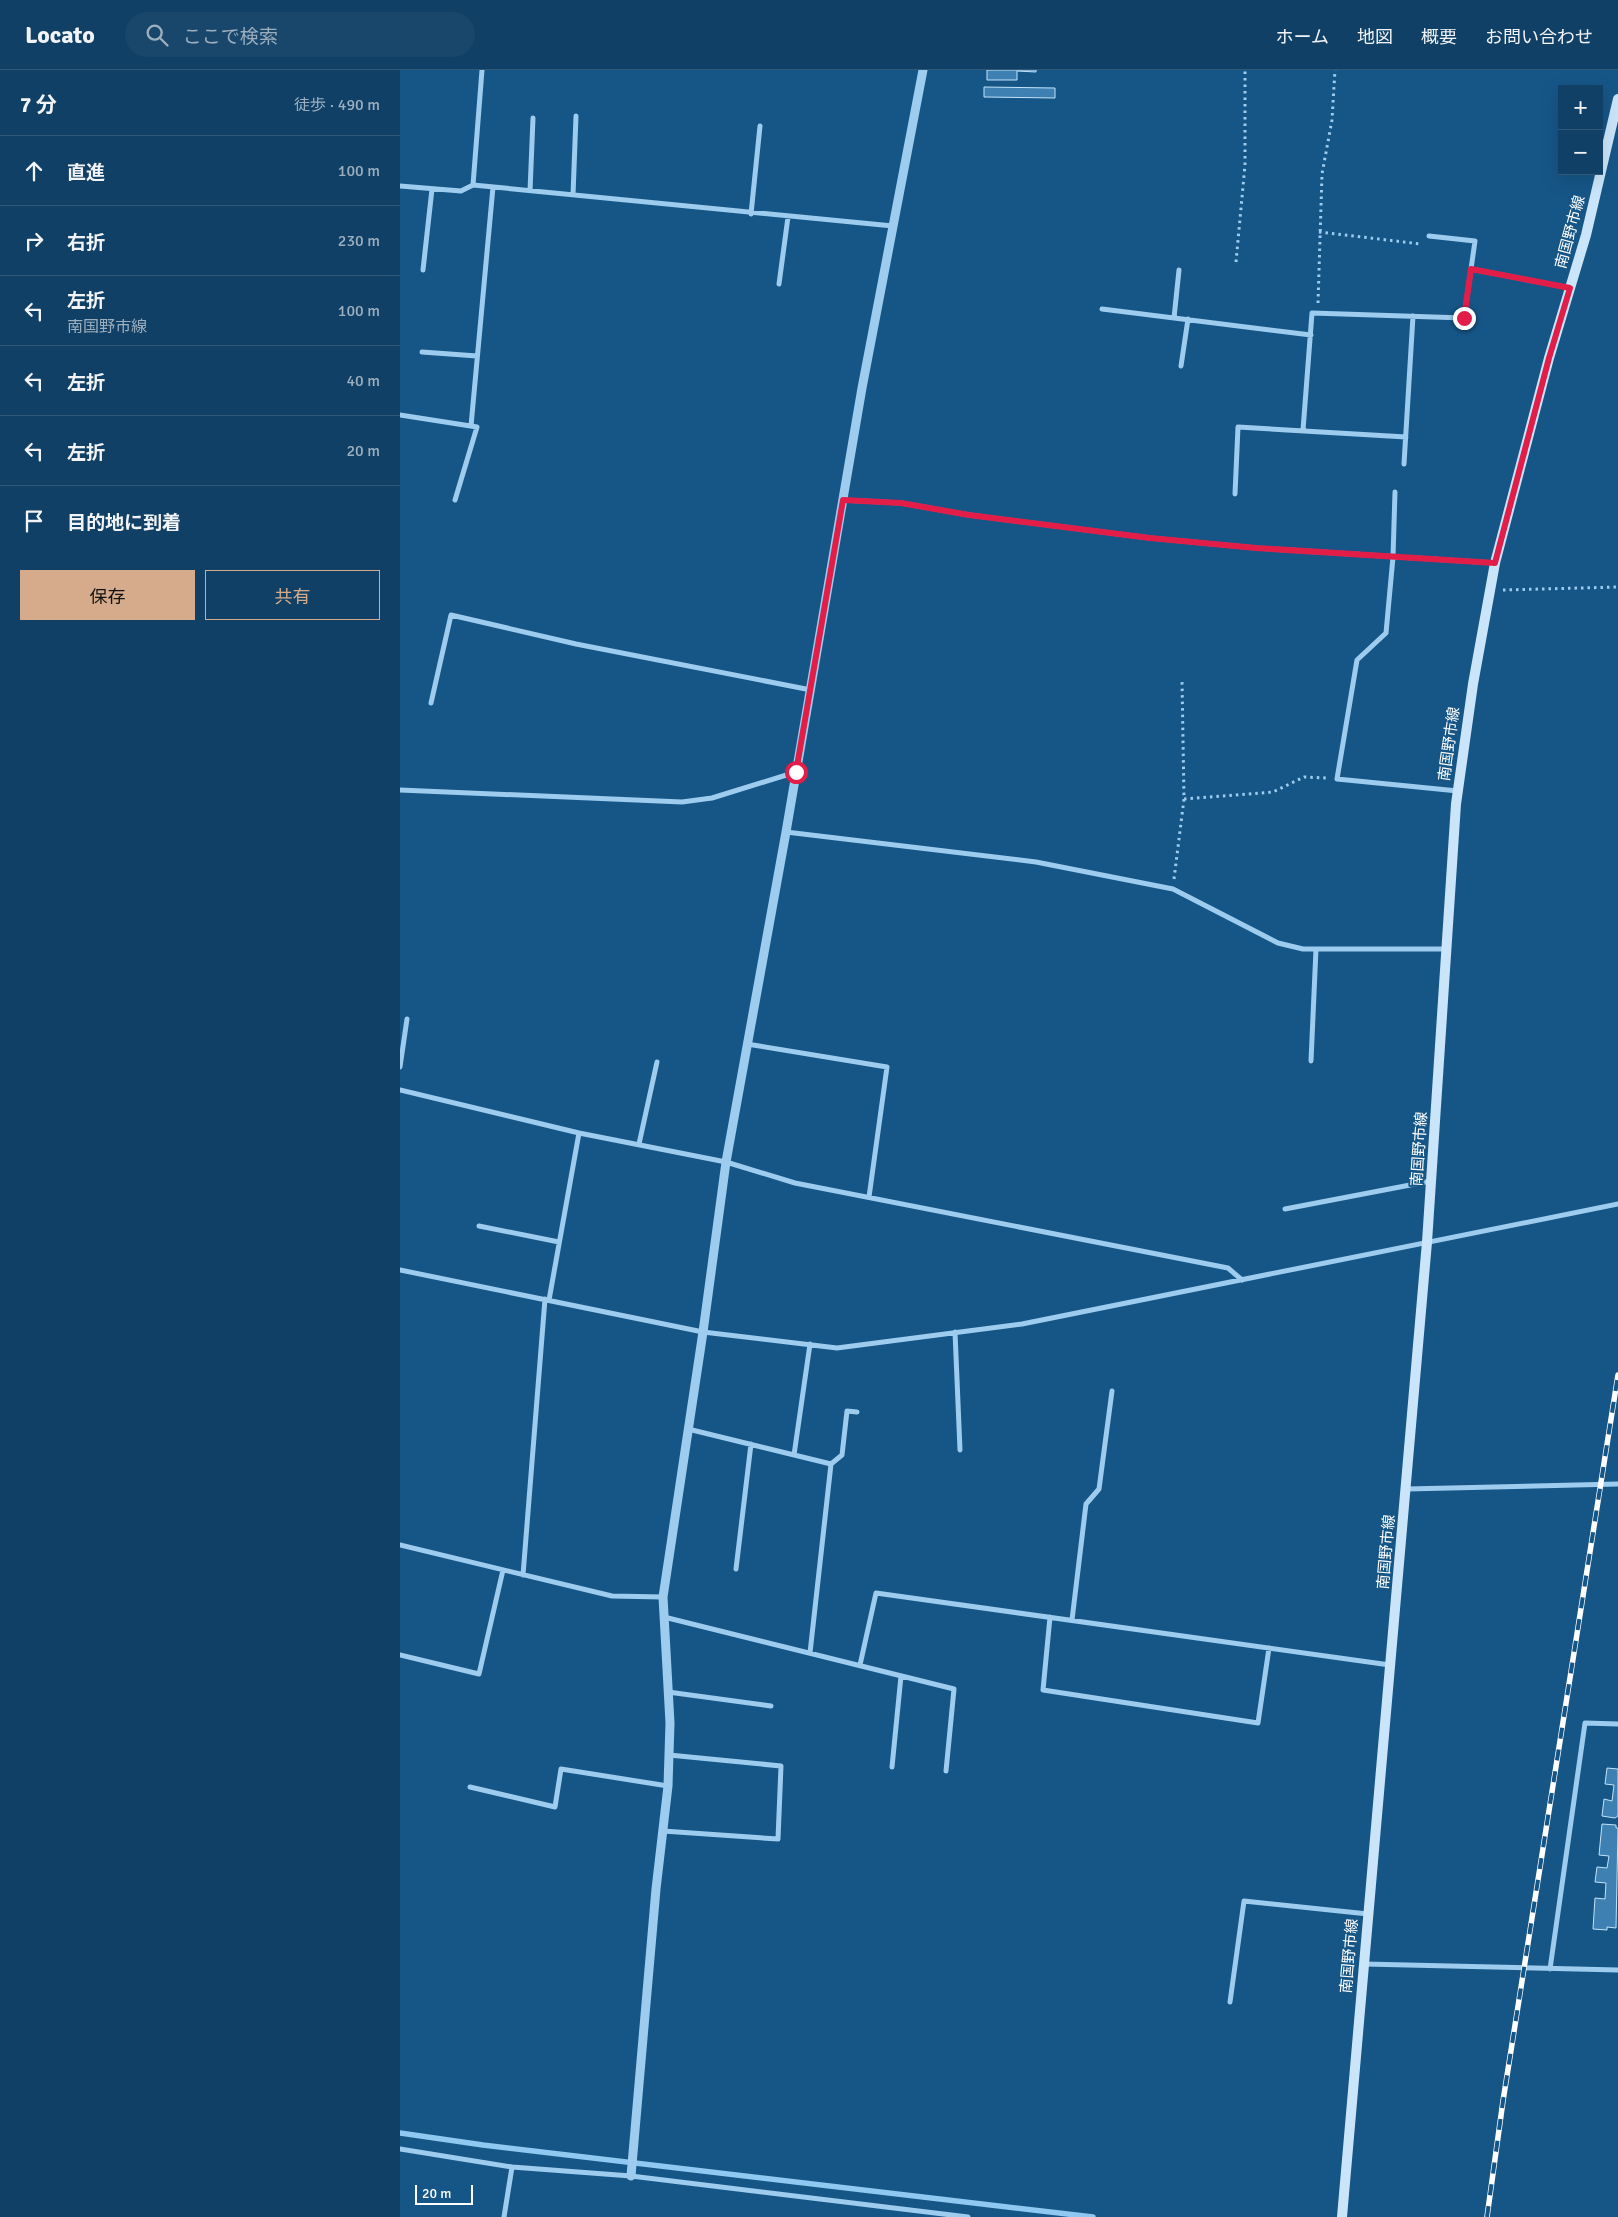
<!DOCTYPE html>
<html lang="ja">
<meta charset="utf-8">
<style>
body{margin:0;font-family:Signika,"Noto Sans JP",sans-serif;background:#19476b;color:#f1f3f6}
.controls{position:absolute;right:15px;top:15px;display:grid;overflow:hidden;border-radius:0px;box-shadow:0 5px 20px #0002}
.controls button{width:45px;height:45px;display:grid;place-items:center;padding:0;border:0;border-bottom:1px solid #305979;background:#104065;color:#f1f3f6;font:25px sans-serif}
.scale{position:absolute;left:15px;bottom:12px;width:58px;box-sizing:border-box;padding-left:5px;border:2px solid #fff;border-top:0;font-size:14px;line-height:18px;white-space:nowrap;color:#fff;-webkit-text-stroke:4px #165687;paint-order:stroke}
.stop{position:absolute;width:15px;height:15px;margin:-11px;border:4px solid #e11d48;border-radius:50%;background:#fff}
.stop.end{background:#e11d48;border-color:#fff;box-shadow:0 1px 5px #0008}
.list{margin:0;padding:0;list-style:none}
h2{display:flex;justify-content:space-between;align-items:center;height:65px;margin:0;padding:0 20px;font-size:21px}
h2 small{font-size:16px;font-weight:400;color:#9cafbf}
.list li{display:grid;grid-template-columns:32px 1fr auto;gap:15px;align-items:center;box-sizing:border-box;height:70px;padding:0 20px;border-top:1px solid #305979}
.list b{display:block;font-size:19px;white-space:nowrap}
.list p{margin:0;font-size:16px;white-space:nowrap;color:#9cafbf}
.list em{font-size:16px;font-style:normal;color:#9cafbf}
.actions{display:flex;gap:10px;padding:15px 20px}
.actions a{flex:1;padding:11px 0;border:1px solid #d6ab8b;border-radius:0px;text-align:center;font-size:18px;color:#d6ab8b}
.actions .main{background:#d6ab8b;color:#111}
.icon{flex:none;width:28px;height:28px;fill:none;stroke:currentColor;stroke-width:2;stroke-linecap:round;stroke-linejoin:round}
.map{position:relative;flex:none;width:1218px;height:2147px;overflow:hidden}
header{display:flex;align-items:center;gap:30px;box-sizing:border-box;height:70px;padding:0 25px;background:#104065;border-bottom:1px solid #305979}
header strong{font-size:24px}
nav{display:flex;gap:28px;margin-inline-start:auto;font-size:18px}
.search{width:350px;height:45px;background:#19476b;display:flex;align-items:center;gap:12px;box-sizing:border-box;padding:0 18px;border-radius:28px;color:#9cafbf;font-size:19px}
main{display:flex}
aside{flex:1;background:#104065}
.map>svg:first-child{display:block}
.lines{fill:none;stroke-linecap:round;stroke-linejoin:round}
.stream{stroke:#8fc9f1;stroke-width:5.5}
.building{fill:#3e80b1;stroke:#c2e3fa}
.path{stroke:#9dccee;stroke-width:3;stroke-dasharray:2.5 4;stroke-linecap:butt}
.minor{stroke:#9dccee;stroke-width:5}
.tertiary{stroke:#9dccee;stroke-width:9}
.secondary{stroke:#cae5fa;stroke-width:10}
.rail-casing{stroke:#fff;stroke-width:5.5}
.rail{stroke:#165687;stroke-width:4;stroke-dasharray:11;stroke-linecap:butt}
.route{stroke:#e11d48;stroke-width:6}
.labels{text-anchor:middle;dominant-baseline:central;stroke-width:4;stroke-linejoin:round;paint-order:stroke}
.street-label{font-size:15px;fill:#fff;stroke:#165687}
</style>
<header>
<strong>Locato</strong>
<div class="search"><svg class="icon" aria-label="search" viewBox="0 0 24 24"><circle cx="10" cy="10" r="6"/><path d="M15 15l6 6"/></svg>ここで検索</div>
<nav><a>ホーム</a><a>地図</a><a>概要</a><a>お問い合わせ</a></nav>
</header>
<main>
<aside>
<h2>7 分<small>徒歩 · 490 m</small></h2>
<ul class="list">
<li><svg class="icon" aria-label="ahead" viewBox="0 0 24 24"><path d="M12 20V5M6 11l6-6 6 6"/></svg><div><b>直進</b></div><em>100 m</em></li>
<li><svg class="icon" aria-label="right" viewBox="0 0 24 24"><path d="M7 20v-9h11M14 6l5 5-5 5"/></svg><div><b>右折</b></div><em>230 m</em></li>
<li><svg class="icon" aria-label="left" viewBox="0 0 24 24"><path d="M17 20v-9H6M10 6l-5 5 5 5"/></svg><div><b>左折</b><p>南国野市線</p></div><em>100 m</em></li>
<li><svg class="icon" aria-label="left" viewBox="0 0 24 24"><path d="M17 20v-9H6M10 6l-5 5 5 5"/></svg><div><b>左折</b></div><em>40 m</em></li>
<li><svg class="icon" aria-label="left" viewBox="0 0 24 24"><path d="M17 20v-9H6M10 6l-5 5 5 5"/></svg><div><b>左折</b></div><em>20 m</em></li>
<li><svg class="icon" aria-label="arrive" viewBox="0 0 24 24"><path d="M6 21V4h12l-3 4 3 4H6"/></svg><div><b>目的地に到着</b></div></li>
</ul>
<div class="actions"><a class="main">保存</a><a>共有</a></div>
</aside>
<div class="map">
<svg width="1218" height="2147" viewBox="0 0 1218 2147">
<rect width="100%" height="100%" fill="#165687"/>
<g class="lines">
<path class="stream" d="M0,2063l83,12 610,72"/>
</g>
<path class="building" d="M587,0h49v2l-19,-1v9h-30z
M584,17l71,1v10l-71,-1z
M1207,1698l11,1v47l-3,2 -13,-2 2,-17 8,2 2,-16 -9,-1z
M1202,1754l14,1v3h2l-2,100 -9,-1v3l-14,-1 2,-31 10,1 1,-16 -11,-1 2,-15 10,1 2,-12 -10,-1z"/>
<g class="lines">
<path class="path" d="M919,162l102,12
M836,192l9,-97v-95
M918,233l4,-129 10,-54 3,-50
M1103,520l115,-3
M784,729l89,-7 31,-15 23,1
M774,809l10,-80 -2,-119"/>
<path class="minor" d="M82,0l-9,115 420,41
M0,116l61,5 12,-6
M130,121l3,-73
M173,125l3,-79
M351,144l9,-88
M1071,199l99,19
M23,200l9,-81
M379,214l9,-67
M702,239l209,26
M774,248l5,-48
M22,282l55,4
M781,296l7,-47
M0,345l77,12 -22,73
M71,356l22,-239
M903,360l9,-117 152,5 11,-77 -46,-5
M1004,394l9,-148
M995,422l-2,65 -7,76 -29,27 -20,119 121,12
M835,424l3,-67 168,10
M443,430l58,3 68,12 181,23 106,10 239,15
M31,633l20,-88 125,29 235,46
M0,720l282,12 30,-4 84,-26
M386,762l250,30 137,27 105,54 25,6h143
M347,974l140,23 -18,130
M911,991l5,-112
M0,997l7,-48
M0,1020l179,43 147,29 69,21 433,85 14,12
M239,1074l18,-82
M885,1139l146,-28
M79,1156l80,16
M0,1200l303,62 134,16 185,-24 596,-120
M149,1230l30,-167
M555,1262l5,118
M288,1359l143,35 -21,189
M394,1385l16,-111
M431,1394l11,-9 5,-44 10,1
M1007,1419l211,-5
M0,1475l212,51 51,1
M336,1499l15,-125
M123,1505l22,-276
M264,1547l290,72 -8,82
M650,1547l-7,73 215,33 11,-75
M672,1550l14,-116 13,-15 13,-98
M0,1585l79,19 24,-104
M460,1595l16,-72 514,72
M268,1622l103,14
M492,1697l9,-91
M70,1717l85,20 6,-38 107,17
M263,1761l115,8 3,-73 -112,-11
M964,1894l254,6
M1150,1899l35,-246 33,1
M830,1932l14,-101 124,13
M0,2079l112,18 119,9 337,41
M104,2147l8,-50"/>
<path class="tertiary" d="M231,2106l25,-287 12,-103 2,-63 -7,-126 40,-265 23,-170 60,-330 76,-444 61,-318"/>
<path class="secondary" d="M942,2147l85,-975 29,-438 17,-120 22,-121 54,-205 37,-123 32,-136"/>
<g class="rail-casing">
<path id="rail" d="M1087,2147l16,-116 115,-726"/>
</g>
<use href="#rail" class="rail"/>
</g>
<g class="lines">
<path class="route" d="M396,702l47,-272 58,3 68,12 181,23 106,10 239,15 54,-205 21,-70 -99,-19 -7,49"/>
</g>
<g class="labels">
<g class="street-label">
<text transform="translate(1170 162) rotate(-75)">南国野市線</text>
<text transform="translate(1049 674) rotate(-82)">南国野市線</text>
<text transform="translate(1019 1079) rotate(-86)">南国野市線</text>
<text transform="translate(986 1482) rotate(-85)">南国野市線</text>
<text transform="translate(949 1886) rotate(-85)">南国野市線</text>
</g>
</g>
</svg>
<div class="controls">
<button>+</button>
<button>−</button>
</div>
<div class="scale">20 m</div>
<div class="stop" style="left:396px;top:702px"></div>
<div class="stop end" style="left:1064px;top:248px"></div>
</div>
</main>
